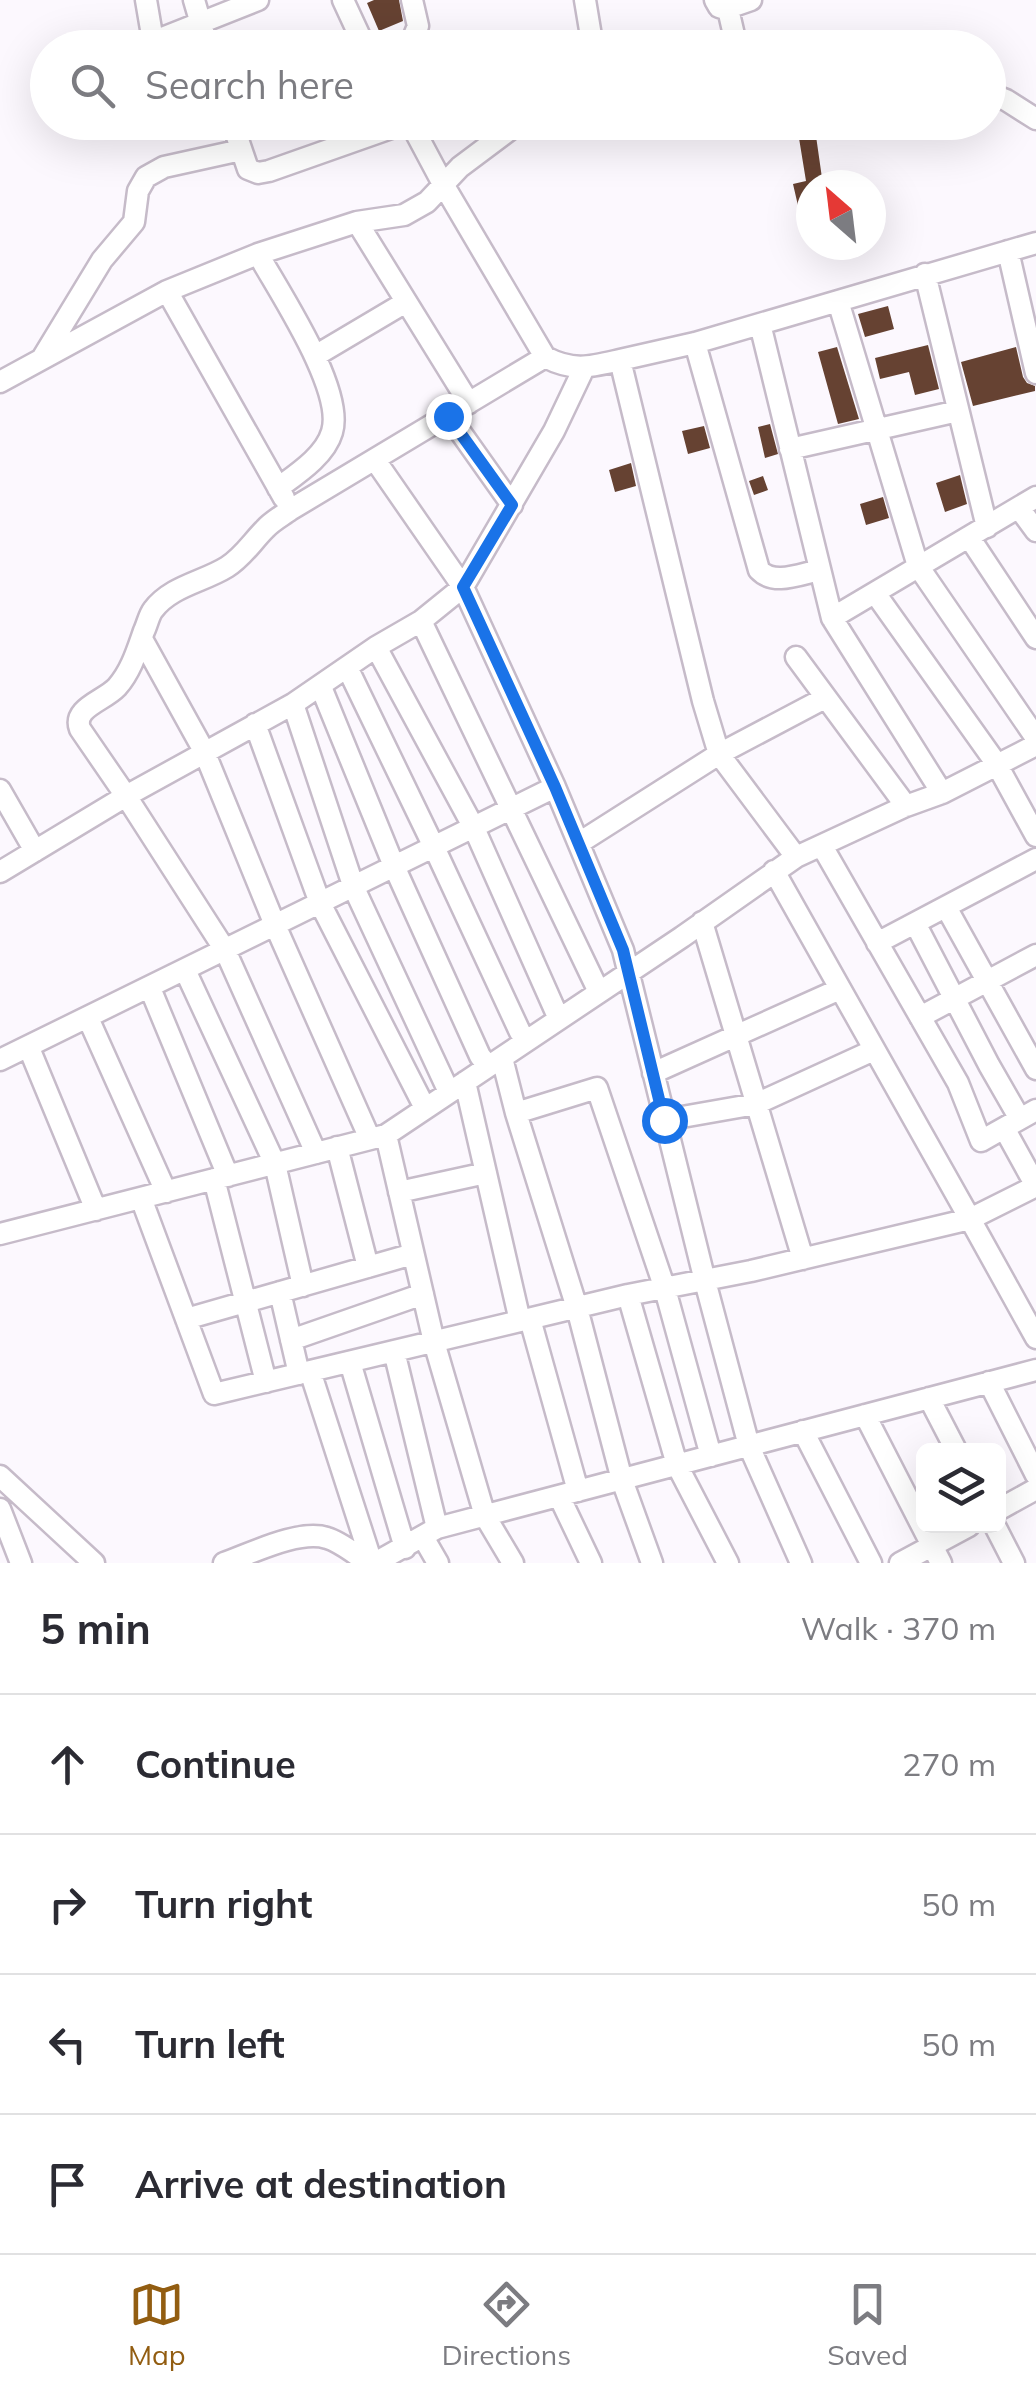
<!DOCTYPE html>
<meta charset="utf-8">
<style>
body{margin:0;font-family:Mulish,sans-serif;background:#f7f7f7;color:#2b2b33}
.controls{position:absolute;right:30px;bottom:30px;display:grid;overflow:hidden;border-radius:15px;box-shadow:0 10px 40px #0002}
.controls button{width:90px;height:90px;display:grid;place-items:center;padding:0;border:0;border-bottom:2px solid #e1e1e2;background:#fff;color:#2b2b33;font:50px sans-serif}
.compass{position:absolute;left:796px;top:170px;width:90px;height:90px;border-radius:50%;background:#fff;box-shadow:0 10px 40px #0002;rotate:332deg}
.stop{position:absolute;width:30px;height:30px;margin:-22px;border:8px solid #1a73e8;border-radius:50%;background:#fff}
.stop.end{background:#1a73e8;border-color:#fff;box-shadow:0 2px 10px #0008}
.list{margin:0;padding:0;list-style:none}
h2{display:flex;justify-content:space-between;align-items:center;height:130px;margin:0;padding:0 40px;font-size:42px}
h2 small{font-size:32px;font-weight:400;color:#7c7c81}
.list li{display:grid;grid-template-columns:65px 1fr auto;gap:30px;align-items:center;box-sizing:border-box;height:140px;padding:0 40px;border-top:2px solid #e1e1e2}
.list b{display:block;font-size:38px;white-space:nowrap}
.list em{font-size:32px;font-style:normal;color:#7c7c81}
.icon{flex:none;width:55px;height:55px;fill:none;stroke:currentColor;stroke-width:2;stroke-linecap:round;stroke-linejoin:round}
.map{position:relative;flex:none;width:1036px;height:1563px;overflow:hidden}
.search{position:absolute;background:#fff;box-shadow:0 10px 40px #0002;left:30px;right:30px;top:30px;height:110px;display:flex;align-items:center;gap:25px;box-sizing:border-box;padding:0 35px;border-radius:55px;color:#7c7c81;font-size:38px}
.sheet{height:690px;background:#fff}
nav{display:flex;justify-content:space-around;align-items:center;box-sizing:border-box;height:140px;border-top:2px solid #e1e1e2;background:#fff;font-size:28px;color:#7c7c81}
nav a{display:grid;justify-items:center;gap:5px}
nav .on{color:#925d11}
.map>svg:first-child{display:block}
.building{fill:#664232}
.lines{fill:none;stroke-linecap:round;stroke-linejoin:round}
.minor-casing{stroke:#c6bbc9;stroke-width:25}
.minor{stroke:#fff;stroke-width:20}
.route{stroke:#1a73e8;stroke-width:12}
</style>
<div class="map">
<svg width="1036" height="1563" viewBox="0 0 1036 1563">
<rect width="100%" height="100%" fill="#fcf8fe"/>
<path class="building" d="M374,0h25l4,21 -24,10 -12,-28z
M815,129l8,56h-12v22l-12,3 -6,-26 13,-3 -8,-49z
M888,306l6,23 -29,8 -7,-23z
M928,345l11,44 -24,6 -6,-23 -29,7 -5,-21z
M837,347l22,72 -21,5 -20,-72z
M1016,347l7,30 4,6 8,3v5l-62,15 -12,-44z
M770,424l8,30 -13,4 -7,-31z
M704,426l6,22 -22,6 -6,-23z
M631,463l5,23 -21,6 -6,-22z
M960,475l7,29 -22,8 -9,-29z
M763,476l5,14 -14,5 -5,-14z
M883,497l6,21 -23,7 -6,-21z"/>
<g class="lines">
<g class="minor-casing">
<path id="minor" d="M146,0l7,41
M194,0l14,48
M343,0l19,41 10,7
M585,0l8,48
M715,0l4,7 6,2 26,-9
M728,9l9,39
M137,48l121,-48
M409,48l9,-22 -6,-26
M988,93l18,7 30,19
M232,122l16,47 10,4 11,-2 139,-49
M410,122l33,62 102,173c29,15 45,10 75,3
M357,222l112,181
M1008,251l28,122
M258,254c21,38 87,136 74,178 -7,24 -35,42 -54,56
M925,274l62,253
M167,291l117,207
M838,301l80,265 118,172
M760,324l72,294 204,-121
M695,343l64,227c15,16 41,4 61,0
M315,356l91,-54
M43,357l59,-97 32,-38 4,-31 8,-14 18,-10 77,-17
M0,382l167,-91 91,-37 99,-32 47,-7 23,-13 33,-35 60,-45
M449,416l63,89
M790,449l168,-38
M375,460l88,127 91,-156 30,-63
M1019,508l17,23
M969,537l67,101
M875,593l121,170 40,73
M832,618l110,175
M421,621l178,371
M142,639l62,112 71,174 95,214
M376,647l98,181 85,191
M796,657l110,149
M347,667l87,180 86,185 8,8
M321,687l73,179 86,190 8,10
M293,704l61,184 95,204
M255,724l65,179 105,205
M0,790l35,61
M579,843l140,-89 106,-56
M822,846l136,237 23,58 55,-31
M796,857l-77,-103 -16,-53 -83,-341 75,-17 341,-100
M0,872l126,-76 167,-92 83,-57 45,-26 42,-34 92,200 68,163 82,331 44,165 52,117
M946,907l90,162
M702,922l101,337
M915,923l74,142 31,54
M877,943l159,-84
M185,970l90,194 28,122
M150,988l78,188
M920,1017l116,-62
M88,1018l78,174
M29,1048l67,162
M502,1058l14,55 61,195 45,172 30,83
M0,1060l555,-273
M653,1073l187,-84
M465,1082l55,239 108,-26 123,-24 219,-52 -196,-348
M516,1113l81,-25 68,201 46,167
M665,1120l91,-16 118,-54
M1004,1128l32,58
M386,1135l48,207 51,174 28,47
M337,1147l31,120
M316,1153l-91,-203 -99,-154 -46,-67c-8,-21 24,-28 37,-42 14,-16 20,-36 27,-56 3,-6 5,-16 9,-21 18,-24 50,-28 74,-43 16,-10 25,-25 38,-38 7,-8 17,-13 25,-19l255,-153
M214,1179l52,203
M1036,1186l-66,33 66,119
M399,1192l87,-19
M141,1198l73,196 306,-73
M0,1234l386,-99 296,-198 114,-80 110,-51 36,-13 94,-48
M280,1292l19,82
M628,1295l49,170 51,98
M186,1319l227,-65
M530,1319l48,172
M291,1340l132,-46
M394,1351l43,177
M350,1362l55,186
M310,1371l62,192
M989,1382l47,93
M929,1398l27,52
M865,1415l76,148
M803,1431l68,132
M0,1476l94,87
M559,1496l32,67
M0,1509l21,54
M998,1510l38,-21
M995,1526l19,37
M423,1537l15,26
M224,1563c26,-9 75,-34 103,-25 14,4 29,17 42,25
M375,1563l62,-35 599,-158
M900,1563l69,-37"/>
</g>
<use href="#minor" class="minor"/>
</g>
<g class="lines">
<path class="route" d="M448,416l64,89 -49,82 92,200 68,163 41,170"/>
</g>
</svg>
<div class="controls">
<button><svg class="icon" aria-label="layers" viewBox="0 0 24 24"><path d="M12 4l9 5-9 5-9-5zM3 14l9 5 9-5"/></svg></button>
</div>
<svg class="compass" viewBox="-18 -18 36 36"><path d="M0-13l5 13h-10z" fill="#e53935"/><path d="M0 13l5-13h-10z" fill="#7c7c81"/></svg>
<div class="stop" style="left:664px;top:1120px"></div>
<div class="stop end" style="left:448px;top:416px"></div>
<div class="search"><svg class="icon" aria-label="search" viewBox="0 0 24 24"><circle cx="10" cy="10" r="6"/><path d="M15 15l6 6"/></svg>Search here</div>
</div>
<section class="sheet">
<h2>5 min<small>Walk · 370 m</small></h2>
<ul class="list">
<li><svg class="icon" aria-label="ahead" viewBox="0 0 24 24"><path d="M12 20V5M6 11l6-6 6 6"/></svg><div><b>Continue</b></div><em>270 m</em></li>
<li><svg class="icon" aria-label="right" viewBox="0 0 24 24"><path d="M7 20v-9h11M14 6l5 5-5 5"/></svg><div><b>Turn right</b></div><em>50 m</em></li>
<li><svg class="icon" aria-label="left" viewBox="0 0 24 24"><path d="M17 20v-9H6M10 6l-5 5 5 5"/></svg><div><b>Turn left</b></div><em>50 m</em></li>
<li><svg class="icon" aria-label="arrive" viewBox="0 0 24 24"><path d="M6 21V4h12l-3 4 3 4H6"/></svg><div><b>Arrive at destination</b></div></li>
</ul>
</section>
<nav>
<a class="on"><svg class="icon" aria-label="map" viewBox="0 0 24 24"><path d="M3 6l6-2 6 2 6-2v14l-6 2-6-2-6 2zM9 4v14M15 6v14"/></svg>Map</a>
<a><svg class="icon" aria-label="directions" viewBox="0 0 24 24"><path d="M12 3l9 9-9 9-9-9zM9 14v-3h6M13 9l2 2-2 2"/></svg>Directions</a>
<a><svg class="icon" aria-label="saved" viewBox="0 0 24 24"><path d="M7 4h10v16l-5-4-5 4z"/></svg>Saved</a>
</nav>
